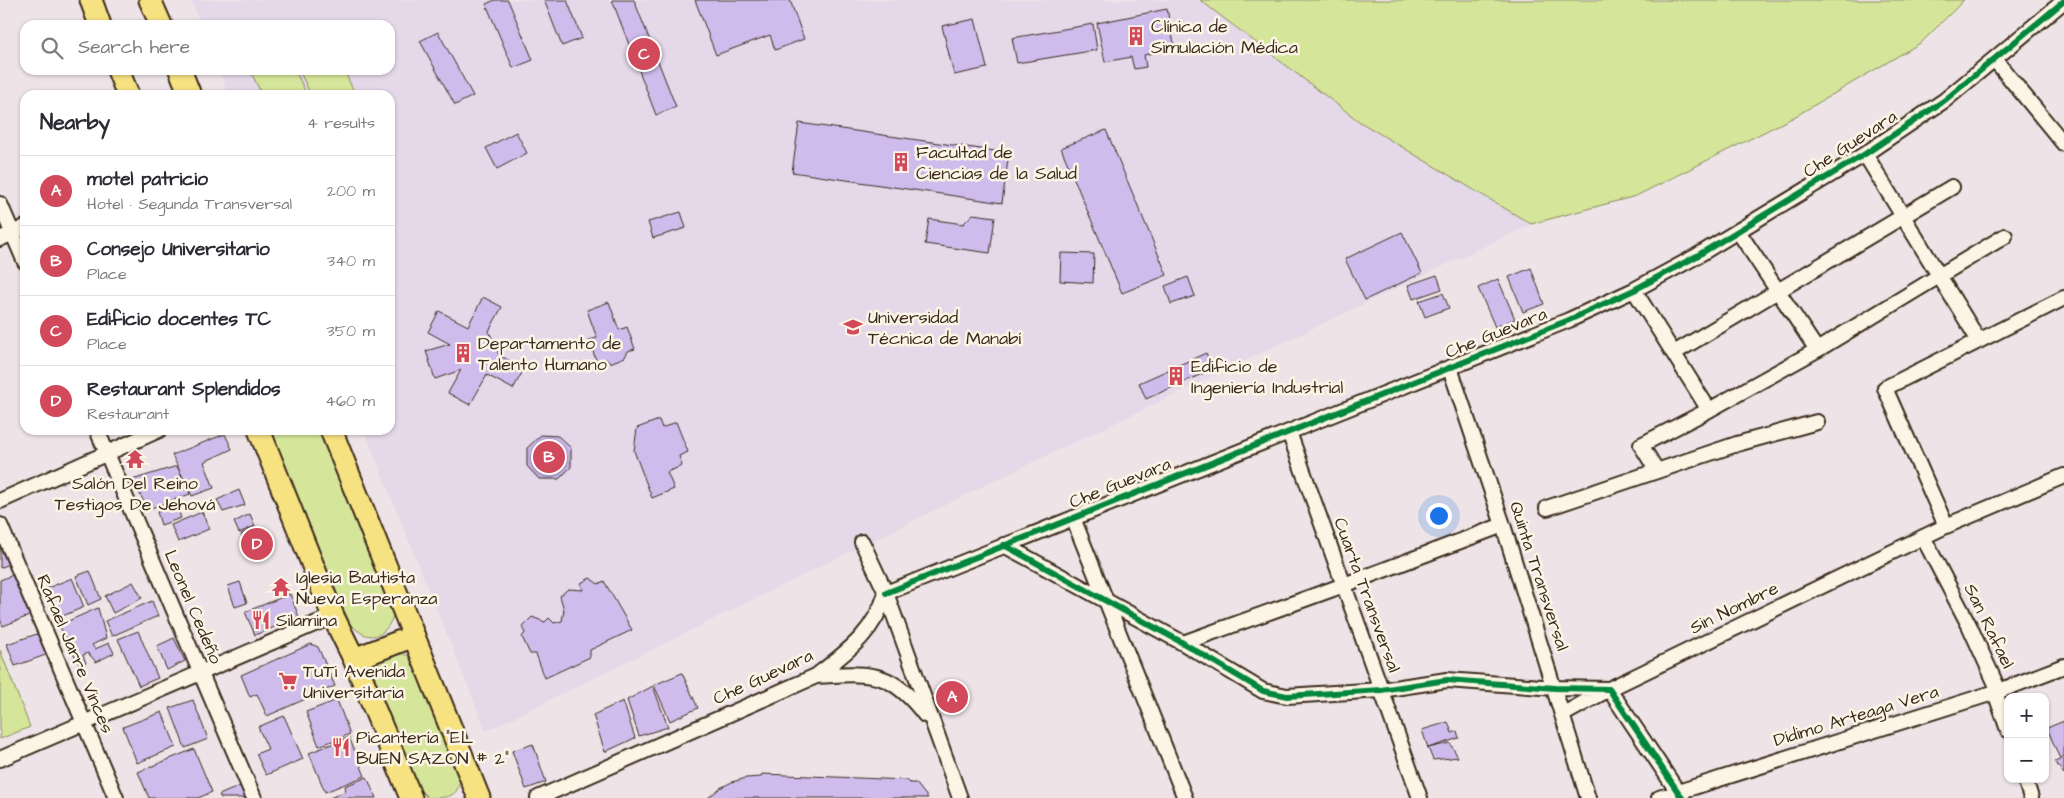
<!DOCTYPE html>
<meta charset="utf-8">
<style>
body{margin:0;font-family:"Architects Daughter",sans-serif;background:#f7f7f7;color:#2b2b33}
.controls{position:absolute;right:15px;bottom:15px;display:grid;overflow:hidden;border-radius:10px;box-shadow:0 1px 4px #0004}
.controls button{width:45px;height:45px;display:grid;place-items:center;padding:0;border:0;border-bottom:1px solid #e1e1e2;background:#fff;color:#2b2b33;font:25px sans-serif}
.you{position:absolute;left:1438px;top:515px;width:18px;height:18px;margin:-12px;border:4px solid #fff;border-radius:50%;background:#1a73e8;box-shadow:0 0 0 8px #1a73e833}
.badge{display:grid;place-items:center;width:32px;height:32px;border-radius:50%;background:#d1495b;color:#fff;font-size:16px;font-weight:700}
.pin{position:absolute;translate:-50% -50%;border:2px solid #fff;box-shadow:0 1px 5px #0006}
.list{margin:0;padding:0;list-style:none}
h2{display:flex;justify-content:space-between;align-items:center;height:65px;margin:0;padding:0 20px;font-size:21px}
h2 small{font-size:16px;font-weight:400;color:#7c7c81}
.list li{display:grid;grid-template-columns:32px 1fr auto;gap:15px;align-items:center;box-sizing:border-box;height:70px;padding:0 20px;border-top:1px solid #e1e1e2}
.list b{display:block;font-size:19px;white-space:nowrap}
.list p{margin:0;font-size:16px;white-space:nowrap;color:#7c7c81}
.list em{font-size:16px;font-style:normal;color:#7c7c81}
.icon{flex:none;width:28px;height:28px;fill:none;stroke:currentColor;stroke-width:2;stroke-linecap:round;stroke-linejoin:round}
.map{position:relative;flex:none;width:2064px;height:798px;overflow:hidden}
.search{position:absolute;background:#fff;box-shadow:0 1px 4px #0004;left:20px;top:20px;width:375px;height:55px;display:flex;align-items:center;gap:12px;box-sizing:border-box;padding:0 18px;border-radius:15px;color:#7c7c81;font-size:19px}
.panel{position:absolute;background:#fff;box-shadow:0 1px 4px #0004;left:20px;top:90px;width:375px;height:345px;border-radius:15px}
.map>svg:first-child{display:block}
.built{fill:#e5d8e9}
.green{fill:#d5e599;stroke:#88885c}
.building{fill:#cfbced;stroke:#3b2a1e}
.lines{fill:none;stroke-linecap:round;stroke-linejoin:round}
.street-casing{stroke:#3b2a1e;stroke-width:18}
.primary-casing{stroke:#3b2a1e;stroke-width:25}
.street{stroke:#fcf5e5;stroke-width:14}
.primary{stroke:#f7e281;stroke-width:21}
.cycleway-casing{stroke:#fcf5e5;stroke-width:9}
.cycleway{stroke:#00873e;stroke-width:6}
.labels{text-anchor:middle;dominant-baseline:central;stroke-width:5;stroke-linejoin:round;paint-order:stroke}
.poi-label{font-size:18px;fill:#3b2a1e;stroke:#fcf5e5;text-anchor:start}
.street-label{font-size:18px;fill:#3b2a1e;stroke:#fcf5e5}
</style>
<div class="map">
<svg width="2064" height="798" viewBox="0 0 2064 798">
<rect width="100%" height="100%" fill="#eee4e7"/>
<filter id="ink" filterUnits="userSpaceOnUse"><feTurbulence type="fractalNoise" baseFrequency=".02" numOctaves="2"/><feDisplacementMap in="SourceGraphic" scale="10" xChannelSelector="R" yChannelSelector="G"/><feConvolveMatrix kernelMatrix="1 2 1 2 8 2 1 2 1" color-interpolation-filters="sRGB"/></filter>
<g filter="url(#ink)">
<path class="built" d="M191,0h1009l160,122 171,102 -537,257 -508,250 -122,-301h26v-335h-162l-9,-25h171v-45h-189z"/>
<path class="green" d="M1200,0h764l-42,42 -128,75 -158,79 -105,28 -171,-102z
M250,70h45l12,25h-45z
M299,70h45l11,24 -44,1z
M271,430h50l74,178c-3,16 -13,34 -32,26 -4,-2 -9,-7 -13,-9z
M0,650l30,77 -30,12z
M393,653l12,1 9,7 46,112c1,24 -11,25 -32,25l-9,-9 -44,-109v-12l8,-11z"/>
<path class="building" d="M495,0h13l25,60 -20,8 -27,-64z
M544,0h23l15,38 -20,8z
M612,0h22l42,107 -20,8z
M695,0h95l14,39 -29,11 -5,-15 -54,20z
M1167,9l8,39 -31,7 2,12 -12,2 -3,-12 -26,5 -8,-39z
M975,19l12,49 -33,7 -12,-49z
M1093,24l4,26 -80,13 -5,-25z
M438,32l35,64 -18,9 -35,-64z
M799,123l210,30 -7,50 -210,-31z
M1106,130l61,145 -45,18 -61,-145z
M516,132l11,21 -30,16 -11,-21z
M681,212l5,16 -33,10 -5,-16z
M973,214l22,3 -5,36 -65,-9 4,-25 34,5z
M1402,232l20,41 -57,27 -20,-41z
M1061,253l33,1 -1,29 -33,-2z
M1531,268l13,36 -21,8 -14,-35z
M1437,275l5,14 -29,10 -5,-14z
M1188,277l7,19 -24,8 -6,-18z
M1498,279l17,40 -20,8 -17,-39z
M1443,293l6,15 -24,9 -6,-16z
M483,297l19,10 -13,24 10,24 25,14 -11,20 -26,-14 -17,30 -22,-12 13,-23 -26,9 -9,-28 24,-7 -22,-12 11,-21 29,15z
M609,302l10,28 8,-3 8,22 -7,2 -3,6 -15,6 -4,-4 -9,4 -8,-23 8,-2 -10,-28z
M1206,353l7,16 -67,30 -7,-16z
M659,420l3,8 14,-6 12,30 -9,4 3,10 -15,6 7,17 -22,9 -18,-47 3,-23z
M225,434l7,15 -28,13 10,26 -22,8 -20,-41z
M541,435l17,1 13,12v19l-12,12h-20l-12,-13v-18z
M177,466l13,28 -42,15 -16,-29z
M239,490l6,15 -22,7 -6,-12z
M176,505l5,13 -20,7 -4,-13z
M202,512l7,17 -31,13 -7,-17z
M250,514l5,12 -16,7 -5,-11z
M256,527l3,7 -13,12 -5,-12z
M0,533l16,28 -16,7z
M90,571l11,28 -13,6 -12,-29z
M18,573l16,41 -31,12 -3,-7v-39z
M72,578l12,29 -26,11 -13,-29z
M590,578l8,6 6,-3 28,49 -42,20v7l-45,21 -9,-24h-6l-8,-17 3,-4 -3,-6 10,-10 13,5 4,-4 5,5 8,-2 2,-11 -4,-14 8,-7 15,1 -2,-7z
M133,582l9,16 -29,15 -8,-17z
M240,582l7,21 -12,4 -7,-21z
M290,594l9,23 -44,18 -10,-23z
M152,601l6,15 -46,20 -7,-15z
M98,608l8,30 -14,7 3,4 14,-6 5,10 -18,9 -8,-9 -5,2 3,8 -7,1 -20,-39z
M46,631l8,21 -39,14 -8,-22z
M138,631l20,47 -19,8 -21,-47z
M174,638l11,23 -18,9 -10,-24z
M311,644l7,3 17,39 -68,30 -10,-22 -7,3 -9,-22z
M682,673l16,35 -28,13 -16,-36z
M653,686l15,41 -29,9 -12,-36z
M193,700l15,39 -23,9 -15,-40z
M337,700l13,34 -31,12 -13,-34z
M623,701l12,37 -30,14 -12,-37z
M162,712l14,35 -39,16 -14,-36z
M284,716l19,43 -37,16 -10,-21 12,-5 -10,-22z
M2064,721v35l-4,3 -13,-31z
M1448,722l4,11 5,-2 2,7 -31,10 -6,-18z
M349,737l16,39 -40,16 -16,-39z
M1450,743l8,14 -25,3 -5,-12z
M533,744l13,38 -20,7 -14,-38z
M194,749l18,43 -14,6h-49l-11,-26z
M2064,758v16l-9,-12z
M762,774l145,6 3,3h6l12,15h-220l12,-10 12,-6 14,-4 15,-1z
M367,777l9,21h-46l16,-7 -1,-5z
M245,784l6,14h-30l-2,-3z"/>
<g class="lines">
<g class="street-casing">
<path id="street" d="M1995,60l69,84
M1865,154l114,187
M0,204l25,58
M1738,231l79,119
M0,239l25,-12
M1634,290l75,120
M1674,353l278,-166
M1450,368l53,157 85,273
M97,430l157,368
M1289,432l131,366
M1657,471l-16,-26 68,-35 108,-60 188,-114
M0,501l159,-71
M1547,508l190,-64 80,-22
M1073,518l112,280
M0,525l116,273
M1946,526l-61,-138 179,-90
M1923,537l46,88 30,66 -4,1 13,38
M862,542l24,51 74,205
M1004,545l179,98 80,48 24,5 94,-6 66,-10 108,8 54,1 73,109
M886,593l683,-273 65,-30 61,-33 170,-103 80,-54 119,-99
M1183,643l161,-58 159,-60
M816,676c54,-3 74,-7 109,39
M1562,715l47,-26 337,-163 118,-50
M0,759l333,-143
M2025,779l6,19
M538,798l278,-122c32,-25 58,-43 70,-83
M1659,798l340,-107 65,-25"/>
</g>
<g class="primary-casing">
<path id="primary" d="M91,0l9,25
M150,0l11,25
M118,70l10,25
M180,70l10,25
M259,430l74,186 21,43 57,139
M331,430l148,368
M354,659l60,-23"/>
</g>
<use href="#street" class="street"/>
<use href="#primary" class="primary"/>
<g class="cycleway-casing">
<path id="cycleway" d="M1004,545l179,98 80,48 24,5 94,-6 66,-10 108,8 54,1 73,109
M886,593l683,-273 65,-30 61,-33 170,-103 80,-54 119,-99"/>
</g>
<use href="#cycleway" class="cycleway"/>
</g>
</g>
<defs>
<g id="building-bare" transform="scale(1.5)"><path d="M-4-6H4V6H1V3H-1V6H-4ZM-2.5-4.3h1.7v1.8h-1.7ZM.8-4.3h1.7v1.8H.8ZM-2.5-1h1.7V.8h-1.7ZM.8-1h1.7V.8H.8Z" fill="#d1495b" stroke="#fcf5e5" stroke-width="2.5" paint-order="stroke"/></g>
<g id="university-bare" transform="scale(1.5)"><path d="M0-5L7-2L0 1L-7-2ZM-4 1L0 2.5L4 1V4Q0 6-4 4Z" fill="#d1495b" stroke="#fcf5e5" stroke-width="2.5" paint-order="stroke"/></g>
<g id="temple-bare" transform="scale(1.5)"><path d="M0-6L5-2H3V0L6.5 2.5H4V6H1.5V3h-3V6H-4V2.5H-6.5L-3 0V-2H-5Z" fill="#d1495b" stroke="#fcf5e5" stroke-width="2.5" paint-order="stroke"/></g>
<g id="restaurant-bare" transform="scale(1.5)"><path d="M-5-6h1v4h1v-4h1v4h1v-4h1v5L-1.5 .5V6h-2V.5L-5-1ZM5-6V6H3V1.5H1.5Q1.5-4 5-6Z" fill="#d1495b" stroke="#fcf5e5" stroke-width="2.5" paint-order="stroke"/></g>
<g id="supermarket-bare" transform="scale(1.5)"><path d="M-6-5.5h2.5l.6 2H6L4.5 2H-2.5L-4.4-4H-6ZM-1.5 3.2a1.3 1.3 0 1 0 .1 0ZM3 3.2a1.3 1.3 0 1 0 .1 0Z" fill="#d1495b" stroke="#fcf5e5" stroke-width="2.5" paint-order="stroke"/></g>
</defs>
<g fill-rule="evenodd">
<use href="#building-bare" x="1136" y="36"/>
<use href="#building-bare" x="901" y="162"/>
<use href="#university-bare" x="853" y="327"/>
<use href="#building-bare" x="463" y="353"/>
<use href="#building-bare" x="1176" y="376"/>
<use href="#temple-bare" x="135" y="459"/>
<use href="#temple-bare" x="281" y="587"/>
<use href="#restaurant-bare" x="261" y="620"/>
<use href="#supermarket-bare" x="288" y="681"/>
<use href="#restaurant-bare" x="341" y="747"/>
</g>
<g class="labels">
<g class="poi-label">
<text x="1151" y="26">Clínica de<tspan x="1151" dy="21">Simulación Médica</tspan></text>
<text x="916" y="152">Facultad de<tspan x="916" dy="21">Ciencias de la Salud</tspan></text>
<text x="868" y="317">Universidad<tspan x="868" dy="21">Técnica de Manabí</tspan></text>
<text x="478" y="343">Departamento de<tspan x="478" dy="21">Talento Humano</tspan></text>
<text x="1191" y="366">Edificio de<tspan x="1191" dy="21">Ingeniería Industrial</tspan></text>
<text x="135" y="483" text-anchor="middle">Salón Del Reino<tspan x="135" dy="21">Testigos De Jehová</tspan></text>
<text x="296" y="577">Iglesia Bautista<tspan x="296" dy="21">Nueva Esperanza</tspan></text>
<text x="276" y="620">Silamina</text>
<text x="303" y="671">TuTi Avenida<tspan x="303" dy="21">Universitaria</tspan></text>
<text x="356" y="737">Picantería "EL<tspan x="356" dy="21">BUEN SAZON # 2"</tspan></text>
</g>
<g class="street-label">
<text transform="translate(1850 144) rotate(-33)">Che Guevara</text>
<text transform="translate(1496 333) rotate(-22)">Che Guevara</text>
<text transform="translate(1120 483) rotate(-22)">Che Guevara</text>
<text transform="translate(1539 576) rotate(72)">Quinta Transversal</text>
<text transform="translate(1367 595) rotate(70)">Cuarta Transversal</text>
<text transform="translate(193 607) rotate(67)">Leonel Cedeño</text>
<text transform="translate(1734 608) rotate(-26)">Sin Nombre</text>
<text transform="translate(1989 626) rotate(64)">San Rafael</text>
<text transform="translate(75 654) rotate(67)">Rafael Jarre Vinces</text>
<text transform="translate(763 677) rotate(-25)">Che Guevara</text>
<text transform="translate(1856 716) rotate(-17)">Dídimo Arteaga Vera</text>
</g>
</g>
</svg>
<div class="controls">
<button>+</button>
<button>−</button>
</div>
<div class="you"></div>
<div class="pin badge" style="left:952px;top:697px">A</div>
<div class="pin badge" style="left:549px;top:457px">B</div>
<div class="pin badge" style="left:644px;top:54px">C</div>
<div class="pin badge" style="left:257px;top:544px">D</div>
<div class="search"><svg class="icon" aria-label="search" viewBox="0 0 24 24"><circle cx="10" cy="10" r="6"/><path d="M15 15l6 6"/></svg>Search here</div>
<section class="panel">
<h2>Nearby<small>4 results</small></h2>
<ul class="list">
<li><span class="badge">A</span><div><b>motel patricio</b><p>Hotel · Segunda Transversal</p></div><em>200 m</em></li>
<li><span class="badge">B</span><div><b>Consejo Universitario</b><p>Place</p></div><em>340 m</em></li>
<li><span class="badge">C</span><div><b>Edificio docentes TC</b><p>Place</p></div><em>350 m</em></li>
<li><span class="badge">D</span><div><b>Restaurant Splendidos</b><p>Restaurant</p></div><em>460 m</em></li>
</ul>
</section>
</div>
